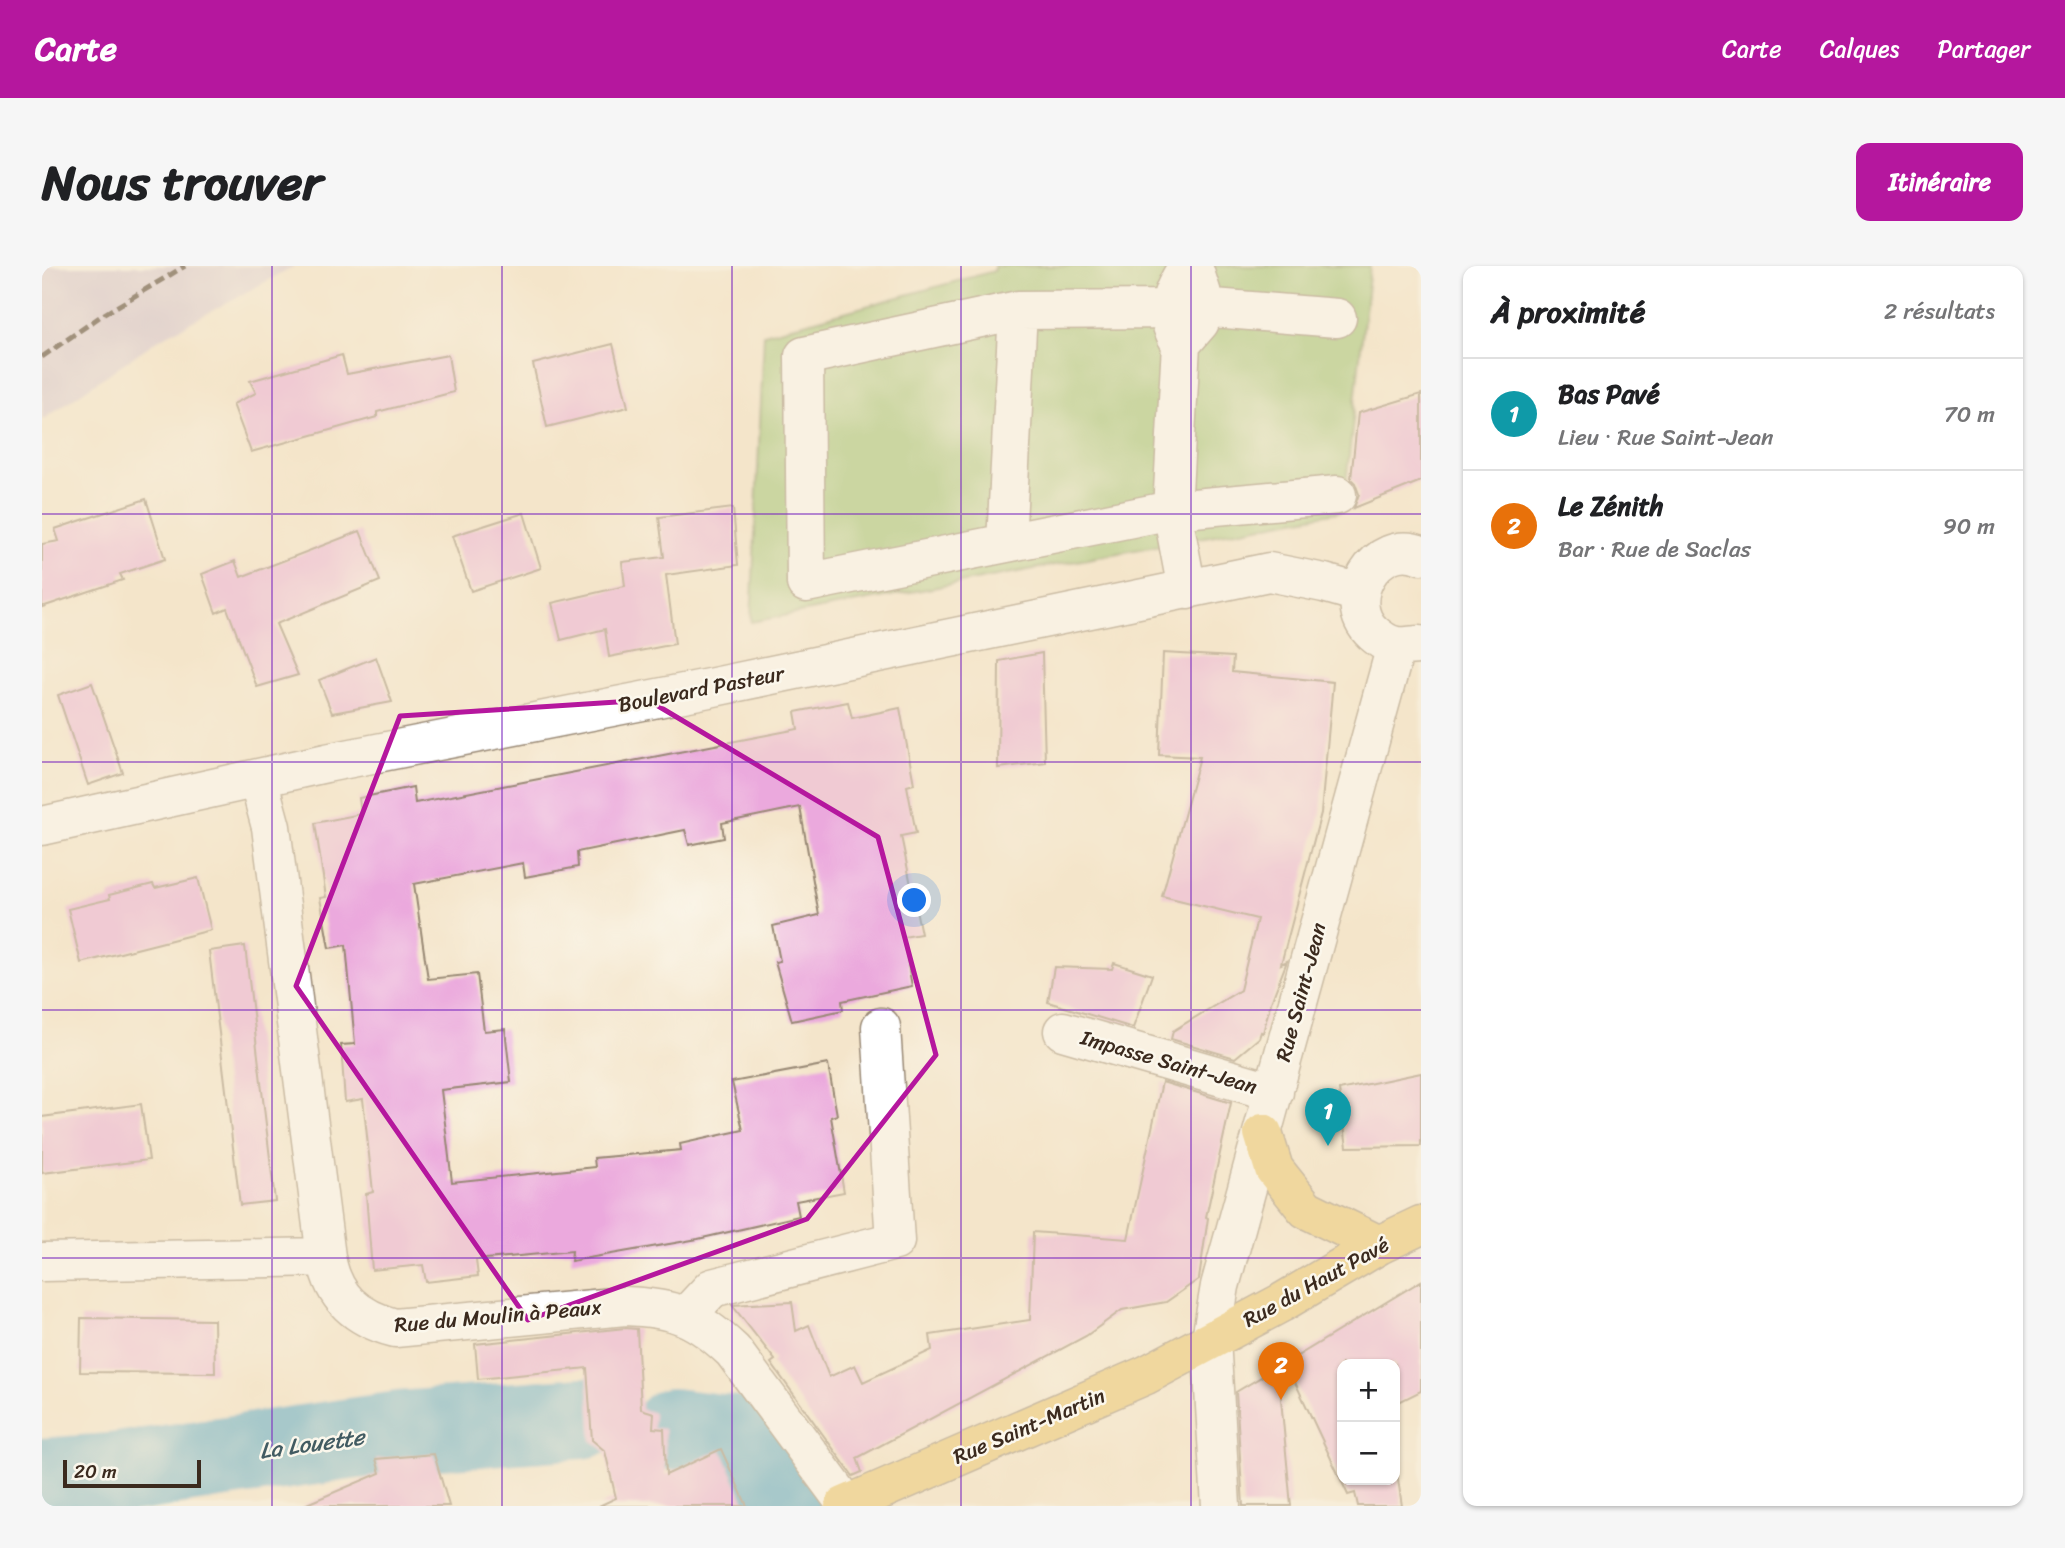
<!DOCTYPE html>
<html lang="fr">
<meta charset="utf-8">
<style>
body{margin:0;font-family:Sriracha,sans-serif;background:#f6f6f6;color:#202124}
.controls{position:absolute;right:21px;bottom:21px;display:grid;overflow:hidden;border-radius:14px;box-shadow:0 2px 5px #0004}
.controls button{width:63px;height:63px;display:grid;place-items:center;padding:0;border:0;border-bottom:2px solid #e0e0e0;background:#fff;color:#202124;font:35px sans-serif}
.scale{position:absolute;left:21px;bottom:18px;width:138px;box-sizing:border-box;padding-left:7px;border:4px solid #3b2a1e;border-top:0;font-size:19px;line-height:24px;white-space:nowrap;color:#3b2a1e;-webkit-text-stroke:5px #fbf7ec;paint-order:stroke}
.you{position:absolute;left:873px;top:635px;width:24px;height:24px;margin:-18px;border:5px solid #fff;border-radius:50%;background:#1a73e8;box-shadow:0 0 0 10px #1a73e833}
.badge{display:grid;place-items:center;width:46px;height:46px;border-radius:50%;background:#b5179e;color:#fff;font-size:23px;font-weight:700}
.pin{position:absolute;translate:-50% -58px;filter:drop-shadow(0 2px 4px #0008)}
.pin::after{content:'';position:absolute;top:37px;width:24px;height:21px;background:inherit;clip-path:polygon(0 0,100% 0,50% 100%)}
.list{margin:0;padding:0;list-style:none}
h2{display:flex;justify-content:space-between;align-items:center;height:91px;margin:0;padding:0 28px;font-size:30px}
h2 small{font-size:23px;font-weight:400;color:#757577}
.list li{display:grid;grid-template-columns:46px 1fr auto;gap:21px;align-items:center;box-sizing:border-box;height:112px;padding:0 28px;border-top:2px solid #e0e0e0}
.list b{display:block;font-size:26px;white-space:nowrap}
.list p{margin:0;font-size:23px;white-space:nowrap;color:#757577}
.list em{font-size:23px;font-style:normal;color:#757577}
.map{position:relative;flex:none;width:1379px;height:1240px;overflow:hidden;border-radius:14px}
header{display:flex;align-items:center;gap:42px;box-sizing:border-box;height:98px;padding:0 35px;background:#b5179e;color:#fff}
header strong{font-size:33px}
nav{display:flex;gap:38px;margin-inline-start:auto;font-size:24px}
.intro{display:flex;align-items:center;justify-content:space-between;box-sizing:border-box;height:168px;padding:0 42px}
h1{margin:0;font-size:49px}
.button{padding:18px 32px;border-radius:14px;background:#b5179e;color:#fff;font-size:24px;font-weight:700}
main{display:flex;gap:42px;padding:0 42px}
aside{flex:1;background:#fff;border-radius:14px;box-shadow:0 2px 5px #0004}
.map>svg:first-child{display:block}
.industrial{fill:#cebed1}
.green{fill:#99c370;stroke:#6a7647;stroke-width:2}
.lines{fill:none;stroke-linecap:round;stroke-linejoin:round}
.river{stroke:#4ca5c9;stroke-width:82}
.building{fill:#eba9dd}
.minor-casing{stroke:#988874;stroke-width:41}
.major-casing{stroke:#988874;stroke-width:41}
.minor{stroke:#fff;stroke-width:38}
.major{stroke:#ebc669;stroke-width:38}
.rail{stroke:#3b2a1e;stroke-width:5;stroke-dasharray:10 5;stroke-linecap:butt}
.marked{fill:none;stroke:#b5179e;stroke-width:5;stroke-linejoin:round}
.grid{fill:none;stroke:#7b2cbf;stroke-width:2;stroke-opacity:0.55}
.labels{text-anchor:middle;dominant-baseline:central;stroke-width:5;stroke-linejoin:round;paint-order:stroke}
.street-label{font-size:21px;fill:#3b2a1e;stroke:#fbf7ec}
.water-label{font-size:23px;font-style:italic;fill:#425b62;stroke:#fbf7ec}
</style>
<header>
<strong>Carte</strong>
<nav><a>Carte</a><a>Calques</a><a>Partager</a></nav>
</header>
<div class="intro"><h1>Nous trouver</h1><a class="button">Itinéraire</a></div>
<main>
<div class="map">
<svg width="1379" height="1240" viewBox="0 0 1379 1240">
<rect width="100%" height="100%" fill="#fbf7ec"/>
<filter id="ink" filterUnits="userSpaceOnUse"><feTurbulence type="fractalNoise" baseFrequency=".0143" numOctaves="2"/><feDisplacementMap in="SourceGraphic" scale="14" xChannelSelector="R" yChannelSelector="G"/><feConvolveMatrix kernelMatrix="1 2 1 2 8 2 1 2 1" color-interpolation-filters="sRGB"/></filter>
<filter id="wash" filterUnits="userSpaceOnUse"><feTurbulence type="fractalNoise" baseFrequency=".00686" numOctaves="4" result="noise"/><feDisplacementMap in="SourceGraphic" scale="28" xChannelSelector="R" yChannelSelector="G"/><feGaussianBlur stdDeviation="1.57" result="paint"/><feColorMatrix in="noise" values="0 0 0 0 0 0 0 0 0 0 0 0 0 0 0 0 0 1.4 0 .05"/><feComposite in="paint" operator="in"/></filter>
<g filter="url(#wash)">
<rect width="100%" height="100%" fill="#f4e5cb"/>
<path class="industrial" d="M0,0h253l-139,75 -114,79z"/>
<path class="green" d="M952,0h376l-27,245 -592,111 13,-288 230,-63z"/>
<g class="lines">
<path class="river" d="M630,1163l65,8 17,8 42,61
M0,1213l68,-5 288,-42 185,-14"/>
</g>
<g id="blocks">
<path class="building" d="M571,78l15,63 -81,20 -14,-63z
M300,89l5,19 101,-19 6,37 -77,20v5l-126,35 -18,-48 23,-11 -6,-12z
M1379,128v87l-67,27 5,-14 -4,-11 -4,-4 7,-66z
M104,233l19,60 -45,15 3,6 -81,27v-63l17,-3 -4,-12z
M691,242l5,57 -72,10 9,69 -66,13 -4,-28 -44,11 -9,-37 73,-17 -3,-24 42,-5 -5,-40z
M482,247l17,55 -70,23 -19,-55z
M318,265l20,50 -104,43 22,51 -41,12 -30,-79 -11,5 -14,-39 33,-13 6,16z
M1000,387l3,109 -47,6 1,-107z
M1121,387l70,4 -1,15 101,10 -12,131 -40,151 6,-3 -17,44 -7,28 -2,-1 -2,6 -24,20 -64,-19 2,-8 67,-41 17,-71 -95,-23 38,-139 -41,-2z
M334,391l16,45 -60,11 -13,-33z
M50,417l31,90 -35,12 -30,-90z
M806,436l4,16 48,-10 14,76 -7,2 9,47 -15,3 20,98 -18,3 9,49 -70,15 1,9 -51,11 -17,-59 5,-1 -7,-35 46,-11 -19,-108 -78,16 2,15 -35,7 -4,-15 -108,22 1,15 -53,10 -2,-14 -109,21 14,95 49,-5 7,57 21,-2 6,53 -70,8 11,92 143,-15 -1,-9 87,-8 -1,-6 63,-14 -11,-48 96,-18 9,51 -6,2 13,75 -48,9 3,15 -101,23 -127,22 1,-10 -96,9 2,16 -52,6 -3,-17 -51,5 -6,-76 7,-2 -10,-93 -18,3 -4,-57 14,-1 -9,-99 -17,3 -9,-50 6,-1 -11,-74 46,-9 -2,-16 54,-11 2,16 383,-74 -3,-17z
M156,612l13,52 -130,33 -13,-54 42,-10 -1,-4 44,-11 2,4z
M203,680l30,255 -35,4 -31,-254z
M1072,697l38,12 -19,53 -85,-26 6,-35 58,2z
M1379,807v73l-74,1 -8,-57z
M1120,816l69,21 -25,114 2,1 -9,61 -33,23 -44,8 -36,26 -229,122 5,14 -9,4 -82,-113 4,-3 -43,-55 60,-3 4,29 13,-6 20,52 26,-12 8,17 69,-32 -2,-15 100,-15 3,-88 95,7z
M99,838l8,56 -107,13v-56z
M1379,1015v110l-26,13v-40h-53v116h53v-21l7,47h-44l-3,-13 -7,2 -62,-132z
M39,1052l133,2 1,53 -135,-1z
M583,1062l12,1 4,80 13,4 -1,15 11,1 2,46 55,-26 26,57h-148l17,-8 -11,-47 -13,-11 -5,-72 -109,11 -3,-35z
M1236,1101l13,139h-48l-7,-114z
M392,1188l15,52h-147l78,-33 -4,-14z"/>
</g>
</g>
<g filter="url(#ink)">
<use href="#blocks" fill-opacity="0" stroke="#988874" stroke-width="2"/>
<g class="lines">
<g class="minor-casing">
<path id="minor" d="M1146,0c-18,28 -27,48 -7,78l19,-22 2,-28 -9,-28
M1159,41l136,11
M1128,43l-152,1 -214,46 2,227 366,-73 165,-15
M1139,78l-9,166 15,80
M964,277l12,-233
M1377,379c-7,0 -15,2 -22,1 -10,-1 -17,-7 -24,-13 -35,-32 3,-97 48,-78
M216,513l13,48 55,430c7,41 31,61 69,71l230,-22c50,2 71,10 108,45l114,154
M0,560l284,-63 383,-75 560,-116 55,11 35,10
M1021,765l211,61
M0,996l284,-5
M644,1050l26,-28 183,-47 -14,-214
M1179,1240l-10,-167 9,-53 176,-640"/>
</g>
<g class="major-casing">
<path id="major" d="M1221,867l11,36 32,40 73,36
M802,1240l302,-131 135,-72 98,-58 42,-20"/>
</g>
<use href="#minor" class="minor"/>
<use href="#major" class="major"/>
<path class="rail" d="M0,91l59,-41 84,-50"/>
</g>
</g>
<path d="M0 0H1379V1240H0ZM606,434l230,137 58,218 -129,164 -279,101 -232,-334 104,-270z" fill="#f4e5cb" fill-opacity=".55" fill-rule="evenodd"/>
<path class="marked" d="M606,434l230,137 58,218 -129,164 -279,101 -232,-334 104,-270z"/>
<path class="grid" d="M230,0v1240M460,0v1240M690,0v1240M919,0v1240M1149,0v1240M0,248h1379M0,496h1379M0,744h1379M0,992h1379"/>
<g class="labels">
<g class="street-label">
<text transform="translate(659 423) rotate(-11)">Boulevard Pasteur</text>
<text transform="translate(1259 726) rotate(-75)">Rue Saint-Jean</text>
<text transform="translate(1127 796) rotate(16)">Impasse Saint-Jean</text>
<text transform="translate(1274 1016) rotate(-29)">Rue du Haut Pavé</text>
<text transform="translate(456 1050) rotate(-5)">Rue du Moulin à Peaux</text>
<text transform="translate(987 1160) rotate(-23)">Rue Saint-Martin</text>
</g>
<g class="water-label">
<text transform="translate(270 1178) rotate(-8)">La Louette</text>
</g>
</g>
</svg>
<div class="controls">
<button>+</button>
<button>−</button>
</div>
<div class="scale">20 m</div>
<div class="you"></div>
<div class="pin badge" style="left:1286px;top:880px;background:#0f9aa8">1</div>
<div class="pin badge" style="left:1239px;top:1134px;background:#e8710a">2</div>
</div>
<aside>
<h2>À proximité<small>2 résultats</small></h2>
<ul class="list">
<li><span class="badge" style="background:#0f9aa8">1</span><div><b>Bas Pavé</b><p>Lieu · Rue Saint-Jean</p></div><em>70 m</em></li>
<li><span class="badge" style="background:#e8710a">2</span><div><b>Le Zénith</b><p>Bar · Rue de Saclas</p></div><em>90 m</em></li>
</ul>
</aside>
</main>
